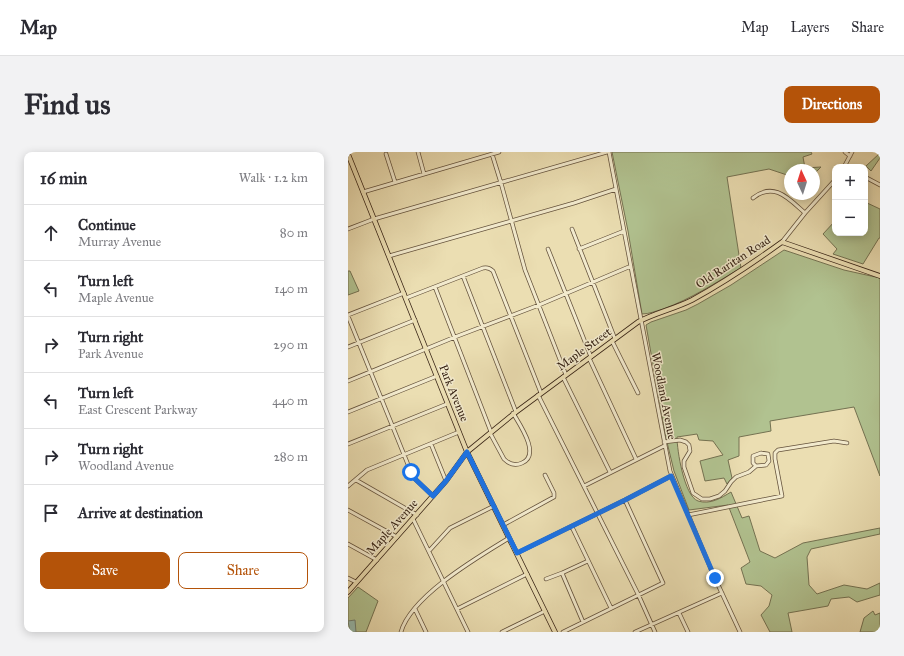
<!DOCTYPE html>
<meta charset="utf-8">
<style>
body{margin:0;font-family:"IM FELL Great Primer",serif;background:#f2f2f3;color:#2b2b33}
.controls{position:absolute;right:12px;top:12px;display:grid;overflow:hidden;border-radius:8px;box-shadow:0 2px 10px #0003}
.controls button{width:36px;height:36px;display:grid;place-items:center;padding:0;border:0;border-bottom:1px solid #e1e1e2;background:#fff;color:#2b2b33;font:20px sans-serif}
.compass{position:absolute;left:436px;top:12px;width:36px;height:36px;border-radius:50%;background:#fff;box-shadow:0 2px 10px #0003;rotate:356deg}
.stop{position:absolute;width:12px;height:12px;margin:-9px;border:3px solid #1a73e8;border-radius:50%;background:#fff}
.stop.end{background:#1a73e8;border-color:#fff;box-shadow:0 1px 4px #0008}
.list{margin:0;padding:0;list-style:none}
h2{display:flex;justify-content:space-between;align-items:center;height:52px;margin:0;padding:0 16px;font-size:17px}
h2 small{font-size:13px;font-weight:400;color:#7c7c81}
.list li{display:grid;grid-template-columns:26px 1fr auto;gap:12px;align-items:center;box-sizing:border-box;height:56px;padding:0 16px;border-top:1px solid #e1e1e2}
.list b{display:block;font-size:15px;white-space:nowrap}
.list p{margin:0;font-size:13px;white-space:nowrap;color:#7c7c81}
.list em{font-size:13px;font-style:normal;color:#7c7c81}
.actions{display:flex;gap:8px;padding:12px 16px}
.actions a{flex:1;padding:9px 0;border:1px solid #b45309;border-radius:8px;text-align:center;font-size:14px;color:#b45309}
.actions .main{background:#b45309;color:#fff}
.icon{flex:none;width:22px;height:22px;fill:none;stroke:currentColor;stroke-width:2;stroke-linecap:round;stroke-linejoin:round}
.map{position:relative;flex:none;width:532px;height:480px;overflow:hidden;border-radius:8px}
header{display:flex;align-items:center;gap:24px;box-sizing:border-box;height:56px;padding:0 20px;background:#fff;border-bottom:1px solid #e1e1e2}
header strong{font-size:19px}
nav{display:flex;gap:22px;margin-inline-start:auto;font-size:14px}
.intro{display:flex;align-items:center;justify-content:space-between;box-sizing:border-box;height:96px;padding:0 24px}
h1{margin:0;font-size:28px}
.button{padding:10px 18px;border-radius:8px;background:#b45309;color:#fff;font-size:14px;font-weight:700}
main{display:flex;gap:24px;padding:0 24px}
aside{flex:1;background:#fff;border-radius:8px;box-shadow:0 2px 10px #0003}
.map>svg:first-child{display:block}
.green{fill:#b1c290;stroke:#747252}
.water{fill:#98bcb0;stroke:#717f72}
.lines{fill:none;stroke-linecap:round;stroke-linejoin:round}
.minor-casing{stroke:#64523c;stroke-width:4.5}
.major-casing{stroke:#372315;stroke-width:5.5}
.minor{stroke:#f2eacd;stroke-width:3}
.major{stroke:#ebdeb2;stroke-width:4}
.route{stroke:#1a73e8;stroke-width:5}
.labels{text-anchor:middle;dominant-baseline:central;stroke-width:3;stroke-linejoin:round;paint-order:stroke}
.street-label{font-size:12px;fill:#372315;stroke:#f2eacd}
</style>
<header>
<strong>Map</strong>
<nav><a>Map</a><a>Layers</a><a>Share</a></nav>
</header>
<div class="intro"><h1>Find us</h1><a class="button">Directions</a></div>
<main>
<aside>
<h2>16 min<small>Walk · 1.2 km</small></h2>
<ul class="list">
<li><svg class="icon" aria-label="ahead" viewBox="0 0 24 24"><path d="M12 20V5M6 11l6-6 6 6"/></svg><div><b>Continue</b><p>Murray Avenue</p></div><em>80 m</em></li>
<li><svg class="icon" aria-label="left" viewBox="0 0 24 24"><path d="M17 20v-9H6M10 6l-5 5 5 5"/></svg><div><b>Turn left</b><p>Maple Avenue</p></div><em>140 m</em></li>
<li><svg class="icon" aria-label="right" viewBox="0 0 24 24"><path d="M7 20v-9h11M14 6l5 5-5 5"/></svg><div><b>Turn right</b><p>Park Avenue</p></div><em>290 m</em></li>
<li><svg class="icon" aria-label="left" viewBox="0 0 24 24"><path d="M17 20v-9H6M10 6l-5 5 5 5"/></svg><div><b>Turn left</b><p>East Crescent Parkway</p></div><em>440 m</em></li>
<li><svg class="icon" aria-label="right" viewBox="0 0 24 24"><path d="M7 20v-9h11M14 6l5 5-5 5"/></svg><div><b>Turn right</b><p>Woodland Avenue</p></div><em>280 m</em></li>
<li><svg class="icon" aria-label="arrive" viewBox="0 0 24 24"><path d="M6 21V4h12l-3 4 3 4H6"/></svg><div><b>Arrive at destination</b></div></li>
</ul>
<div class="actions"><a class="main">Save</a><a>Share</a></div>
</aside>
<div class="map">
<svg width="532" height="480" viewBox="0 0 532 480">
<rect width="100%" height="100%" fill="#ebdeb2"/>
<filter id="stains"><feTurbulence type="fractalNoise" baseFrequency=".005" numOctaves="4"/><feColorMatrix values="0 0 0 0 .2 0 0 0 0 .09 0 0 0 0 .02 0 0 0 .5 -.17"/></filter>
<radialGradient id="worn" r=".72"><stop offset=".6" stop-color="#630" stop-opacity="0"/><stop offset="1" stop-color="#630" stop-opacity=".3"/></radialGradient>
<path class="green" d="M264,0h199l1,2 -9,3 2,11 16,-1 -7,7v-4h-24v6l-21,-7 -42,8 14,91c-26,15 -50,31 -78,41 -7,2 -14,5 -21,5l-14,-83z
M532,1v5l-9,13 -5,-5z
M517,50l15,7v29h-1l-16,26 -30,-10 4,-5 -14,-15 12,-13v12h30z
M436,98l60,20 36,8v198l-26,-69 -84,14 1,10 -32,6v19l-11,4 4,18 -5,6 -3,-6 -19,3 -5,-20 23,-6 -10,-14 -14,-1 -2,-6 -20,3c0,13 7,59 21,64 12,4 23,-3 33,-9l11,26 7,-2 11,35 15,7 28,-15 77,-15v6l-69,15 -4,8 2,28 8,9 27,-9 23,4 13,-6v12l-23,7 -8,-5 -18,2 -3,7 -40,7 4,19h-22l-9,-17 8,-9 3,-11 -11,-9 -15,-2 -5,-16 9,-6 -22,-57 -39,5 -15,-39 -8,-33 -20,-113 5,-3 35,-12 12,-6 33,-19z
M0,119h2l9,20 -11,4z
M10,435l20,14 -12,31h-18v-34z
M525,459l2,4 5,-2v19h-20l4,-14z"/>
<path class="water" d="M7,468l1,12h-6l-2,-11z"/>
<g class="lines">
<g class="minor-casing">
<path id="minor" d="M70,0l6,22
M261,0l61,319 43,103 27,58
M497,0l5,4
M38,2l9,28
M144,2l9,29 24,87 41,105
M496,15l8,-15
M517,25l15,8
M15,40l136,-40
M405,46c21,-17 36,1 52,15
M0,77l26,-10 233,-67
M224,77l43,110
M434,90l23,-29 30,-33
M200,97l43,108
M231,97l45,-18
M41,104l185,-53 42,-14
M115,124l53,136
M87,135l56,145
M58,146l77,-30c4,-1 7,0 10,3l48,122
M0,163l56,-22
M0,164l63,156 2,5 20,19
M264,189l26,52
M0,195l67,-27
M241,206l47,101
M215,225l47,95
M0,229l107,-44 84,-32 92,-39
M190,243l100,199 17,38
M0,260l89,-36
M142,281l14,26c5,5 11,7 18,4 19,-8 -2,-38 -9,-50
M316,290l16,-2 6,2 3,3 1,6 -6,10v6l9,26 9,6h8l9,-3 6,-5 6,-9 5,-5 13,-5 7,-6 10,-1 3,-4 -1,-7 -7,-1 -8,3v7l3,3
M0,292l99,-40
M83,292l15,37
M8,328l61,35
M0,334l19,-16 92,-38
M236,334l80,-40
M0,358l49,27
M340,363l94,-19 -7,-37v-6l3,-3 56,-9 13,2
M65,367l55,113
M155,373l51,-28v-4l-9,-18
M224,375l39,81
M0,392l29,16
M81,399l21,-23 44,-22
M169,401l108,-53 46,-24
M0,426l8,4
M198,427l16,-6
M67,457l11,23
M109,457l70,-35
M331,461l9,19
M235,470l-21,-49 26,-12
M53,480c10,-36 77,-75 108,-94
M154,480l43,-21
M215,480l100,-49 -38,-83
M287,480l87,-39"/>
</g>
<g class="major-casing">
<path id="major" d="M0,2l119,298 88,180
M0,440l98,-111 21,-29 49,-40 122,-90c17,-9 36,-13 54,-22 31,-17 61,-37 90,-58l98,34"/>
</g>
<use href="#minor" class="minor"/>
<use href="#major" class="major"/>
</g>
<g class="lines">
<path class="route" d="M63,320l2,5 20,19 13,-15 21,-29 50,101 108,-53 46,-24 44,102"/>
</g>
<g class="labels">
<g class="street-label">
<text transform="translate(385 110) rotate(-33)">Old Raritan Road</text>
<text transform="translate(236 197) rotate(-36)">Maple Street</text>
<text transform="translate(106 241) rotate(68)">Park Avenue</text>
<text transform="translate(316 244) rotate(79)">Woodland Avenue</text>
<text transform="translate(44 375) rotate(-48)">Maple Avenue</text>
</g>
</g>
<rect width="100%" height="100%" filter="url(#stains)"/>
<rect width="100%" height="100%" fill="url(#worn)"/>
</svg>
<div class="controls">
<button>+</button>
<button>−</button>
</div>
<svg class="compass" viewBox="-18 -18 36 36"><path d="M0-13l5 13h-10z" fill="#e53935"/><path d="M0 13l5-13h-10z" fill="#7c7c81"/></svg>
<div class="stop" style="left:63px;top:320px"></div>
<div class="stop end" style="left:367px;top:426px"></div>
</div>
</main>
